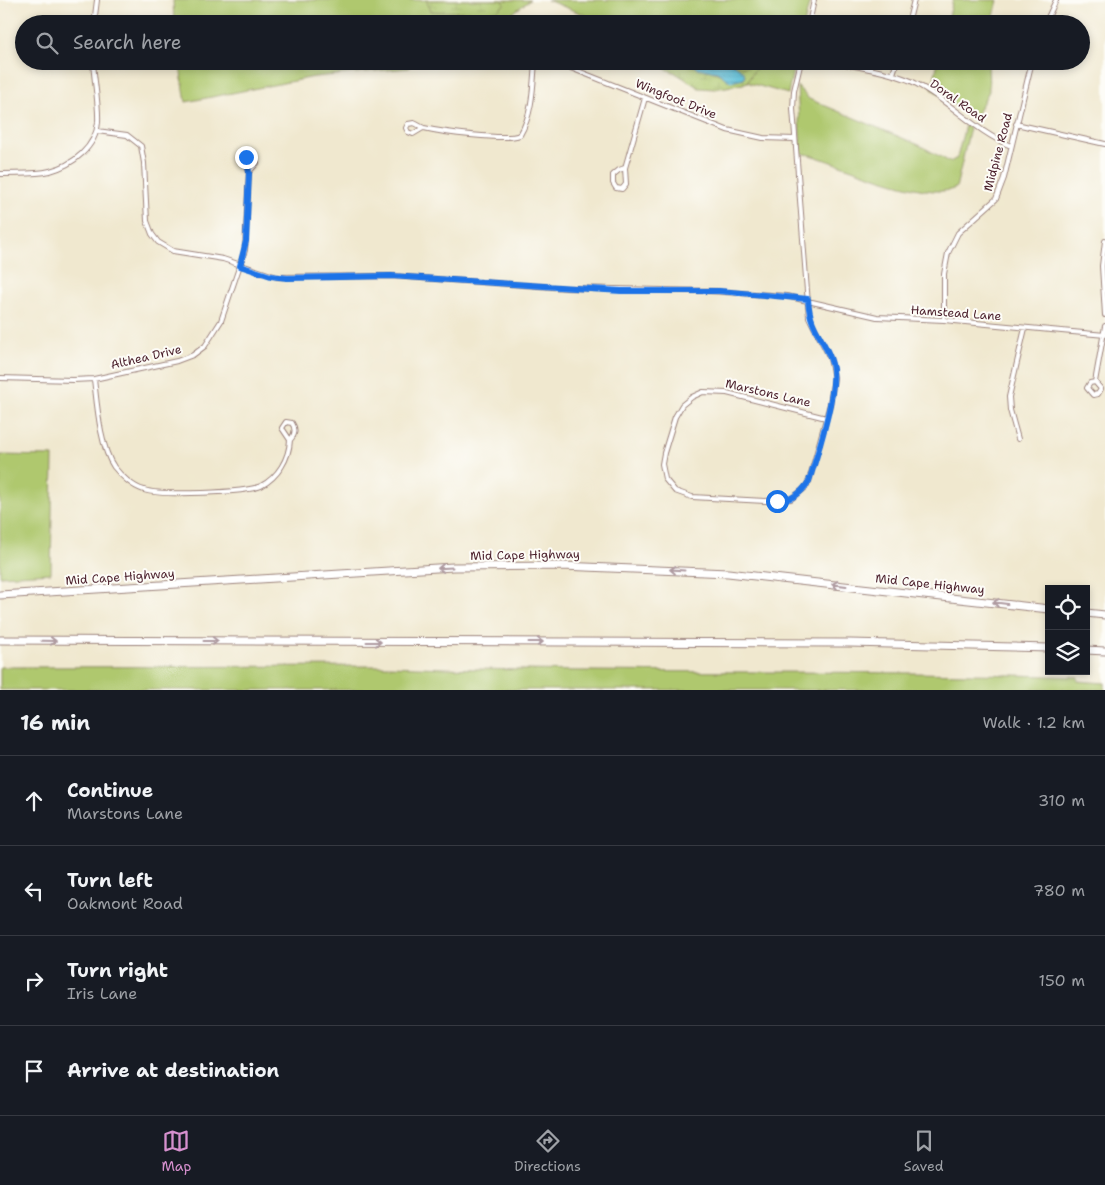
<!DOCTYPE html>
<meta charset="utf-8">
<style>
body{margin:0;font-family:"Shantell Sans",sans-serif;background:#242831;color:#f1f3f6}
.controls{position:absolute;right:15px;bottom:15px;display:grid;overflow:hidden;border-radius:0px;box-shadow:0 2px 8px #0003}
.controls button{width:45px;height:45px;display:grid;place-items:center;padding:0;border:0;border-bottom:1px solid #363941;background:#171b24;color:#f1f3f6;font:25px sans-serif}
.stop{position:absolute;width:15px;height:15px;margin:-11px;border:4px solid #1a73e8;border-radius:50%;background:#fff}
.stop.end{background:#1a73e8;border-color:#fff;box-shadow:0 1px 5px #0008}
.list{margin:0;padding:0;list-style:none}
h2{display:flex;justify-content:space-between;align-items:center;height:65px;margin:0;padding:0 20px;font-size:21px}
h2 small{font-size:16px;font-weight:400;color:#9ea1a6}
.list li{display:grid;grid-template-columns:32px 1fr auto;gap:15px;align-items:center;box-sizing:border-box;height:90px;padding:0 20px;border-top:1px solid #363941}
.list b{display:block;font-size:19px;white-space:nowrap}
.list p{margin:0;font-size:16px;white-space:nowrap;color:#9ea1a6}
.list em{font-size:16px;font-style:normal;color:#9ea1a6}
.icon{flex:none;width:28px;height:28px;fill:none;stroke:currentColor;stroke-width:2;stroke-linecap:round;stroke-linejoin:round}
.map{position:relative;flex:none;width:1105px;height:690px;overflow:hidden}
.search{position:absolute;background:#171b24;box-shadow:0 2px 8px #0003;left:15px;right:15px;top:15px;height:55px;display:flex;align-items:center;gap:12px;box-sizing:border-box;padding:0 18px;border-radius:28px;color:#9ea1a6;font-size:19px}
.sheet{height:425px;background:#171b24}
nav{display:flex;justify-content:space-around;align-items:center;box-sizing:border-box;height:70px;border-top:1px solid #363941;background:#171b24;font-size:14px;color:#9ea1a6}
nav a{display:grid;justify-items:center;gap:2px}
nav .on{color:#d690ce}
.map>svg:first-child{display:block}
.green{fill:#afc86e;stroke:#7c744c}
.wetland{fill:url(#wetland-marsh);stroke:#7c744c}
.water{fill:url(#water-rules);stroke:#537082}
.lines{fill:none;stroke-linecap:round;stroke-linejoin:round}
.minor-casing{stroke:#9d847d;stroke-width:6}
.motorway-casing{stroke:#9d847d;stroke-width:9}
.minor{stroke:#fff;stroke-width:4}
.motorway{stroke:#fff;stroke-width:7}
.oneway{stroke:#ae9aa0}
.route{stroke:#1a73e8;stroke-width:6}
.labels{text-anchor:middle;dominant-baseline:central;stroke-width:4;stroke-linejoin:round;paint-order:stroke}
.street-label{font-size:12px;fill:#4a1f2b;stroke:#fdfcf7}
</style>
<div class="map">
<svg width="1105" height="690" viewBox="0 0 1105 690">
<defs>
<pattern id="wetland-marsh" width="20" height="14" patternUnits="userSpaceOnUse" patternTransform="scale(1.25)"><rect width="20" height="14" fill="#afc86e"/><path d="M1 5h8M5 5V1M11 12h8M15 12V8" fill="none" stroke="#98ab5f"/></pattern>
<pattern id="water-rules" width="6" height="5" patternUnits="userSpaceOnUse" patternTransform="scale(1.25)"><rect width="6" height="5" fill="#5cc0da"/><path d="M0 2.5h6" fill="none" stroke="#4e9bb1"/></pattern>
</defs>
<rect width="100%" height="100%" fill="#fdfcf7"/>
<filter id="ink" filterUnits="userSpaceOnUse"><feTurbulence type="fractalNoise" baseFrequency=".02" numOctaves="2"/><feDisplacementMap in="SourceGraphic" scale="10" xChannelSelector="R" yChannelSelector="G"/><feConvolveMatrix kernelMatrix="1 2 1 2 8 2 1 2 1" color-interpolation-filters="sRGB"/></filter>
<filter id="wash" filterUnits="userSpaceOnUse"><feTurbulence type="fractalNoise" baseFrequency=".0096" numOctaves="4" result="noise"/><feDisplacementMap in="SourceGraphic" scale="20" xChannelSelector="R" yChannelSelector="G"/><feGaussianBlur stdDeviation="1.12" result="paint"/><feColorMatrix in="noise" values="0 0 0 0 0 0 0 0 0 0 0 0 0 0 0 0 0 1.4 0 .05"/><feComposite in="paint" operator="in"/></filter>
<g filter="url(#wash)">
<rect width="100%" height="100%" fill="#f0e8cf"/>
<path class="green" d="M173,0h357l-32,24h-324z
M547,0h263l-6,24h-196z
M953,0h45l-6,24h-45z
M179,61h230v7l-95,9 -128,25z
M698,61h97l-7,33 -36,-10z
M938,61h50l1,30 -15,28 -42,-30z
M797,86l12,13 110,46 31,17 7,-4 8,-33 5,3 -14,60c-30,15 -119,-28 -155,-35z
M0,455l53,1 -2,117 -51,3z
M388,666c230,10 460,2 690,11v4l27,2v7h-1105v-23z"/>
<path class="wetland" d="M426,0h76l3,4 -18,15c-18,-12 -36,-5 -56,-8z
M657,61h35c10,12 26,7 37,20l14,-10 -14,-10 15,6 10,-6 3,5 -10,16 -4,2 -28,5 -16,-1 -25,-16 -9,-3z"/>
<path class="water" d="M729,61l14,10 2,4 -1,4 -13,3 -14,-10 -20,-4 -5,-6z"/>
</g>
<g filter="url(#ink)">
<g class="lines">
<g class="minor-casing">
<path id="minor" d="M94,24l3,-24
M809,24l5,-24
M908,24l6,-24
M1045,24l11,-24
M553,61l174,69 36,8 32,1
M801,61l-7,30 -1,18 16,208 21,41 4,20 -4,26 -21,77 -4,7 -14,11 -26,2 -73,-4 -17,-6 -10,-12 -3,-15 2,-11 11,-36 7,-12 10,-8 11,-5 24,1 99,25
M833,61c26,7 54,9 78,20 36,17 63,50 100,65
M893,74l4,-13
M1016,124l89,20
M423,128l-10,6 -5,-2 -2,-4 2,-4 6,-1c3,1 7,4 10,5 17,4 82,13 96,7 13,-22 13,-49 15,-74
M97,131l30,4 14,11 3,17 3,58 5,13 6,8 15,9 50,8 54,18 114,-1 175,12 144,3 76,5 91,21 67,3 161,15
M625,168l-6,2 -6,5v8l3,5 6,1 4,-5 -1,-16 20,-70
M0,174c16,-1 34,1 50,-3 23,-6 46,-24 48,-49 1,-19 -4,-41 -5,-61
M1105,241l-3,25 3,49
M944,320v-46l4,-21 10,-20 38,-34 8,-21 28,-117
M0,378l73,2 21,-1 83,-18 16,-6 12,-9 16,-25 24,-71 4,-78 -3,-15 7,-3 4,9 -8,9
M94,379c3,25 6,68 20,88 7,9 19,20 30,23 17,6 101,3 117,-4 17,-9 28,-27 29,-46l-8,-12 4,-6 6,1c4,6 3,12 -2,17
M1095,382l-5,1 -3,5 6,7 5,-1 3,-5 -6,-7 10,-56
M1018,439l-8,-29 -1,-13 16,-69"/>
</g>
<g class="motorway-casing">
<path id="motorway" d="M0,595l453,-28 109,-1 166,7 321,36
M1086,613l19,2
M0,640l850,3 199,5
M1086,650l19,1"/>
</g>
<use href="#minor" class="minor"/>
<use href="#motorway" class="motorway"/>
</g>
<defs><path id="oneway-shaft" d="M-6 0H5M1.5-3L5.5 0L1.5 3" fill="none" stroke-width="1.6" stroke-linecap="round" stroke-linejoin="round" transform="scale(1.25)"/></defs>
<g class="oneway">
<use href="#oneway-shaft" transform="translate(445 568) rotate(177)"/>
<use href="#oneway-shaft" transform="translate(677 570) rotate(-176)"/>
<use href="#oneway-shaft" transform="translate(839 585) rotate(-173)"/>
<use href="#oneway-shaft" transform="translate(1000 603) rotate(-173)"/>
<use href="#oneway-shaft" transform="translate(49 641) rotate(1)"/>
<use href="#oneway-shaft" transform="translate(211 641)"/>
<use href="#oneway-shaft" transform="translate(374 642)"/>
<use href="#oneway-shaft" transform="translate(536 642)"/>
</g>
</g>
<g class="lines" filter="url(#ink)">
<path class="route" d="M246,157l3,15 -3,69 -6,25 31,10 16,2 104,-2 230,15h98l89,8c2,33 17,38 24,65 7,25 -15,91 -23,117 -8,13 -17,19 -32,20"/>
</g>
<g class="labels">
<g class="street-label">
<text transform="translate(676 99) rotate(22)">Wingfoot Drive</text>
<text transform="translate(958 101) rotate(35)">Doral Road</text>
<text transform="translate(998 152) rotate(-75)">Midpine Road</text>
<text transform="translate(956 313) rotate(4)">Hamstead Lane</text>
<text transform="translate(146 357) rotate(-13)">Althea Drive</text>
<text transform="translate(768 393) rotate(13)">Marstons Lane</text>
<text transform="translate(525 555) rotate(-1)">Mid Cape Highway</text>
<text transform="translate(120 577) rotate(-4)">Mid Cape Highway</text>
<text transform="translate(930 584) rotate(6)">Mid Cape Highway</text>
</g>
</g>
</svg>
<div class="controls">
<button><svg class="icon" aria-label="locate" viewBox="0 0 24 24"><circle cx="12" cy="12" r="6"/><path d="M12 2v4M12 18v4M2 12h4M18 12h4"/></svg></button>
<button><svg class="icon" aria-label="layers" viewBox="0 0 24 24"><path d="M12 4l9 5-9 5-9-5zM3 14l9 5 9-5"/></svg></button>
</div>
<div class="stop" style="left:777px;top:501px"></div>
<div class="stop end" style="left:246px;top:157px"></div>
<div class="search"><svg class="icon" aria-label="search" viewBox="0 0 24 24"><circle cx="10" cy="10" r="6"/><path d="M15 15l6 6"/></svg>Search here</div>
</div>
<section class="sheet">
<h2>16 min<small>Walk · 1.2 km</small></h2>
<ul class="list">
<li><svg class="icon" aria-label="ahead" viewBox="0 0 24 24"><path d="M12 20V5M6 11l6-6 6 6"/></svg><div><b>Continue</b><p>Marstons Lane</p></div><em>310 m</em></li>
<li><svg class="icon" aria-label="left" viewBox="0 0 24 24"><path d="M17 20v-9H6M10 6l-5 5 5 5"/></svg><div><b>Turn left</b><p>Oakmont Road</p></div><em>780 m</em></li>
<li><svg class="icon" aria-label="right" viewBox="0 0 24 24"><path d="M7 20v-9h11M14 6l5 5-5 5"/></svg><div><b>Turn right</b><p>Iris Lane</p></div><em>150 m</em></li>
<li><svg class="icon" aria-label="arrive" viewBox="0 0 24 24"><path d="M6 21V4h12l-3 4 3 4H6"/></svg><div><b>Arrive at destination</b></div></li>
</ul>
</section>
<nav>
<a class="on"><svg class="icon" aria-label="map" viewBox="0 0 24 24"><path d="M3 6l6-2 6 2 6-2v14l-6 2-6-2-6 2zM9 4v14M15 6v14"/></svg>Map</a>
<a><svg class="icon" aria-label="directions" viewBox="0 0 24 24"><path d="M12 3l9 9-9 9-9-9zM9 14v-3h6M13 9l2 2-2 2"/></svg>Directions</a>
<a><svg class="icon" aria-label="saved" viewBox="0 0 24 24"><path d="M7 4h10v16l-5-4-5 4z"/></svg>Saved</a>
</nav>
